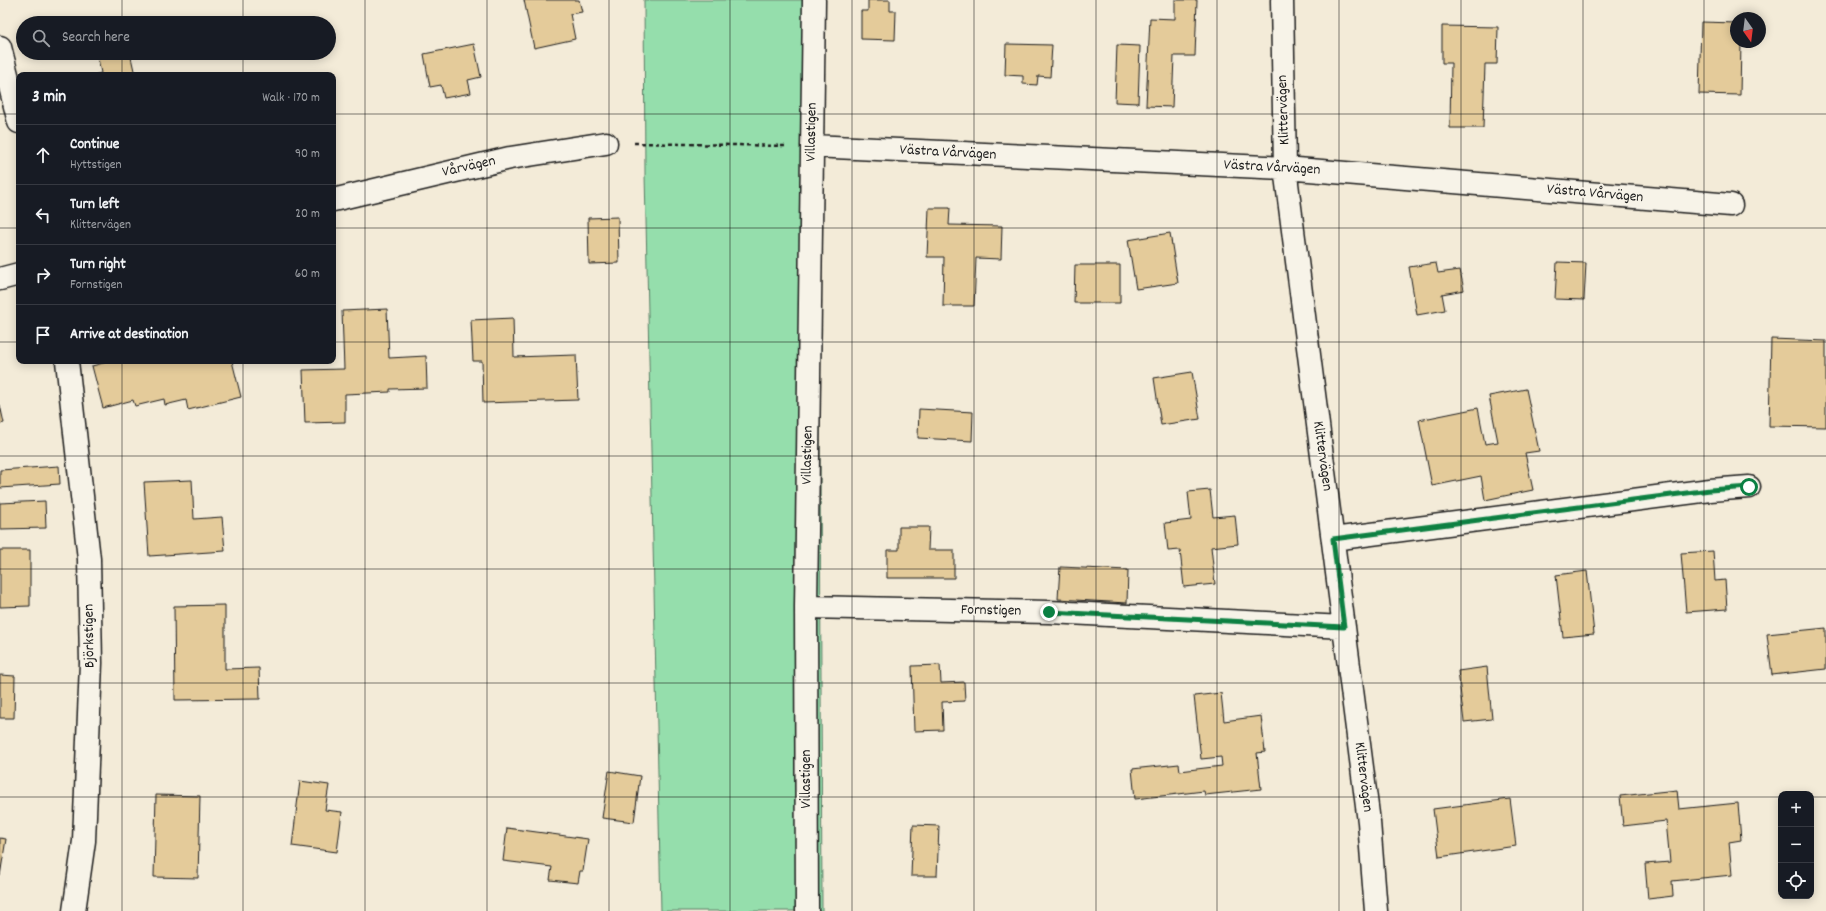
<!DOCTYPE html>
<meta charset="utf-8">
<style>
body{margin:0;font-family:Dekko,sans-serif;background:#242831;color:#f1f3f6}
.controls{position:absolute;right:12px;bottom:12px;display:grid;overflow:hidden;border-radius:8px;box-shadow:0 2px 10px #0003}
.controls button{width:36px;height:36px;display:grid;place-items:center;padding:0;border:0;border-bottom:1px solid #363941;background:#171b24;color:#f1f3f6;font:20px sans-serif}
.compass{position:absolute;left:1730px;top:12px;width:36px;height:36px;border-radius:50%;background:#171b24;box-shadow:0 2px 10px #0003;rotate:166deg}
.stop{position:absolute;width:12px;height:12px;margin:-9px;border:3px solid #0b8043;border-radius:50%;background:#fff}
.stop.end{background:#0b8043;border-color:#fff;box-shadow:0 1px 4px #0008}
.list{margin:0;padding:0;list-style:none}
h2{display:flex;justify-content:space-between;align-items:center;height:52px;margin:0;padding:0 16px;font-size:17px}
h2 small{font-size:13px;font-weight:400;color:#9ea1a6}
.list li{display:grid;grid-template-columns:26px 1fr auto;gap:12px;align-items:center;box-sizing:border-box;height:60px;padding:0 16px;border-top:1px solid #363941}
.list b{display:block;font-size:15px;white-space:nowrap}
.list p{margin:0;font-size:13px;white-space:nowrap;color:#9ea1a6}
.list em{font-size:13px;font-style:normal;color:#9ea1a6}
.icon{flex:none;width:22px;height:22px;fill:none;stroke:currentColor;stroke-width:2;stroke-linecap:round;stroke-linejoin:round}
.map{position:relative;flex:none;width:1826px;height:911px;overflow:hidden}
.search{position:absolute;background:#171b24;box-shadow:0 2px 10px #0003;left:16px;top:16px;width:320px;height:44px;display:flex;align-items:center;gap:10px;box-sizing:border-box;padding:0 14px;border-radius:22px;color:#9ea1a6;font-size:15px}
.panel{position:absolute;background:#171b24;box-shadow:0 2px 10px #0003;left:16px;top:72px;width:320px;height:292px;border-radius:8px}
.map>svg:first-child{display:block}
.green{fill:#95deac;stroke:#587d64}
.building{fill:#e4cb9a;stroke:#1c1c1c}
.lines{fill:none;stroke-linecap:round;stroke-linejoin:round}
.minor-casing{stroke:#1c1c1c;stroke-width:25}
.path{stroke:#1c1c1c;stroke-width:2.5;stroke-dasharray:4 3;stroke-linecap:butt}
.minor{stroke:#f7f3e8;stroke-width:22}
.route{stroke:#0b8043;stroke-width:5}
.grid{fill:none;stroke:#1c1c1c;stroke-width:1;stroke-opacity:0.55}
.labels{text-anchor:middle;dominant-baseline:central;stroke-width:4;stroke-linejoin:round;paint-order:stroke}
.street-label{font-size:15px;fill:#1c1c1c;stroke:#f7f3e8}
</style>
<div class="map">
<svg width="1826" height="911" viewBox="0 0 1826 911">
<rect width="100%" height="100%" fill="#f3ebd8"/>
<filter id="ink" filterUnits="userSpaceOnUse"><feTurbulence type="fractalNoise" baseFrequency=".025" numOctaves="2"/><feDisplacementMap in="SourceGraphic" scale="8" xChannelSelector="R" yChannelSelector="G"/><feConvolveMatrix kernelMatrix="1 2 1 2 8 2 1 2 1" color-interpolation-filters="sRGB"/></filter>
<g filter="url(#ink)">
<path class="green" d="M644,0h174l4,911h-161l-16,-737z"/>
<path class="building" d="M524,0h55l3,12 -12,2 5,25 -41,9z
M868,0h22v11h6l-1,29 -34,-1v-28h7z
M1175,0h22l-2,56h-21l-2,51 -26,-1 4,-88 25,1z
M1701,22l35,1v19h5l-1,53 -41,-1z
M1442,26l56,1 -1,37h-12l-2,64h-33l1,-65h-9z
M474,44l7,33 -13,3 3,13 -27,5 -3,-13 -11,2 -6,-33z
M1006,44l46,1 -2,32 -12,-1 -1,9 -14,-1v-8l-18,-1z
M1117,45l23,1 -2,57 -23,-1z
M118,53h12l5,22h-41l7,-2 -3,-15z
M929,208h21l-1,17 53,1 -1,33 -25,-1 -2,48h-31l1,-49h-17z
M618,217l1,46 -30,1 -1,-46z
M1170,233l8,50 -42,6 -8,-49z
M1557,262l29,1 -2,37 -29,-1z
M1436,263l2,10 22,-3 4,20 -22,4 3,16 -28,5 -8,-48z
M1075,265h45v38h-46z
M387,309l2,49 37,-2 1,32 -37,1v3l-45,2v28l-40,1 -2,-53 41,-1 -2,-58z
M513,318l1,39 62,-2 2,45 -95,3 -1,-42h-9l-2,-41z
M1771,339l55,2v86l-57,-1z
M111,361h121l9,36 -53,13 -2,-10 -21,5 -1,-6 -29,7 -2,-6 -30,8 -11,-42z
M1192,372l8,47 -39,6 -7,-47z
M1526,389l13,62 -14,2 8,37 -48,10 -4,-24 -49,10 -13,-66 59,-12 7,36 13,-2 -9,-46z
M0,405l4,18 -4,1z
M919,409l54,3 -1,29 -54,-3z
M59,466l1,18 -60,4v-18z
M192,480l2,39 28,-2 3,34 -76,5 -5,-74z
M1210,490l3,27 22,-2 3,29 -27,3 4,37 -31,3 -4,-37 -12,1 -3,-28 26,-3 -3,-28z
M45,501l1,27 -46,1v-26z
M899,527h30l-1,23h26v28h-67v-28h12z
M0,550h30v56l-30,1z
M1713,551l2,30 10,-1 2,29 -41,3 -5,-59z
M1060,567l68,3 -1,33 -69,-4z
M1587,571l7,63 -31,3 -7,-62z
M225,605v64l34,-1 1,31 -85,1 -1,-94z
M1826,628v41l-54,6 -5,-41z
M940,665l1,18 23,-1 1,19 -23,1 1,28 -29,1 -2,-65z
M1487,667l5,52 -28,3 -6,-51z
M0,675l15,1 -1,42h-14z
M1221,693l3,28 37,-5 4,36 -8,1 4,36 -56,6 -1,-4 -69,8 -3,-30 47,-5 1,7 42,-5 -1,-9 -20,2 -7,-63z
M609,771l31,5 -6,46 -32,-4z
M300,781l29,4 -4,25 17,2 -5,40 -45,-6z
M1677,790l2,19 59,-6 3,37 -12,2 3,33 -60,6 1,15 -25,3 -3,-35 25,-2 -4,-41 -43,5 -3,-30z
M156,795l44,1 -2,82 -44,-1z
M1510,799l6,47 -77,11 -6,-48z
M913,825l26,1 -2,50h-26z
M507,828l81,11 -5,32h-3l-2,12 -28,-3 2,-13 -49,-6z
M0,838l6,1 -6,37z"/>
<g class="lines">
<g class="minor-casing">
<path id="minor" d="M1282,0l3,168 84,654 7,89
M0,47l19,75
M812,146l473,22 446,37
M333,200l177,-42 96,-15
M0,279l19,-5
M67,361l22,198 2,104 -7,178 -10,70
M1333,539l377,-49 39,-3
M806,607l243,5 295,15
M807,911l-1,-304 8,-607"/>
</g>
<path class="path" d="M634,143l151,3"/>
<use href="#minor" class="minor"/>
</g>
</g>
<g class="lines" filter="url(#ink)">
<path class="route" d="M1049,612l295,15 -11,-88 377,-49 39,-3"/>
</g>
<path class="grid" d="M122,0v23M243,0v23M365,0v911M487,0v911M609,0v911M730,0v911M852,0v911M974,0v911M1096,0v911M1217,0v911M1339,0v911M1461,0v911M1583,0v911M1704,0v911M122,53v22M243,53v22M0,114h19M333,114h1493M0,228h19M333,228h1493M0,342h19M333,342h1493M122,361v550M243,361v550M0,456h1826M0,569h1826M0,683h1826M0,797h1781M1811,797h15"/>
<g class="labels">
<g class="street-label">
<text transform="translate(1284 110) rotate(-92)">Klittervägen</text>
<text transform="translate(812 132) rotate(-89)">Villastigen</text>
<text transform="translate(948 153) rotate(3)">Västra Vårvägen</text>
<text transform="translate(469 167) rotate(-13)">Vårvägen</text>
<text transform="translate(1272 168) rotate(3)">Västra Vårvägen</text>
<text transform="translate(1595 194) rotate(5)">Västra Vårvägen</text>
<text transform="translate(808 455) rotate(-89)">Villastigen</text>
<text transform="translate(1322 456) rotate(82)">Klittervägen</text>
<text transform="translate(991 611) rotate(1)">Fornstigen</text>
<text transform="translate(90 636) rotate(-91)">Björkstigen</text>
<text transform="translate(1363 777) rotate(83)">Klittervägen</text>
<text transform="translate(807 779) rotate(-90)">Villastigen</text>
</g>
</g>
</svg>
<div class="controls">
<button>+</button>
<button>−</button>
<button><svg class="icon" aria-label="locate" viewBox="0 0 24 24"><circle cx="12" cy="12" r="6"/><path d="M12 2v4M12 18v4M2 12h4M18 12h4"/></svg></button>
</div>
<svg class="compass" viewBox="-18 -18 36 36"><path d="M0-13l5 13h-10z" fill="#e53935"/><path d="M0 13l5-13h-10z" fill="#9ea1a6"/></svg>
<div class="stop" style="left:1749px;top:487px"></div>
<div class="stop end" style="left:1049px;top:612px"></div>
<div class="search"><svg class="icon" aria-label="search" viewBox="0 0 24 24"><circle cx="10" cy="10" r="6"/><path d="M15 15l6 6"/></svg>Search here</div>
<section class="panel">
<h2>3 min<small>Walk · 170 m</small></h2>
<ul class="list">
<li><svg class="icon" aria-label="ahead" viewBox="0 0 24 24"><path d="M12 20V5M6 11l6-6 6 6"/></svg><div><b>Continue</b><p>Hyttstigen</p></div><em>90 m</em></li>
<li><svg class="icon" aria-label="left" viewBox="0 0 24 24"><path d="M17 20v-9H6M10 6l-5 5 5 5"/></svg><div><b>Turn left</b><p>Klittervägen</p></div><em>20 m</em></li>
<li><svg class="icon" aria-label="right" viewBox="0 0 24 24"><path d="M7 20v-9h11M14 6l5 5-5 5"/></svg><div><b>Turn right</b><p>Fornstigen</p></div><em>60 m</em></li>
<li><svg class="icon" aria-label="arrive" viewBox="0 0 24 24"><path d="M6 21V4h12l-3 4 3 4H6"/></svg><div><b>Arrive at destination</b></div></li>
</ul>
</section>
</div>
